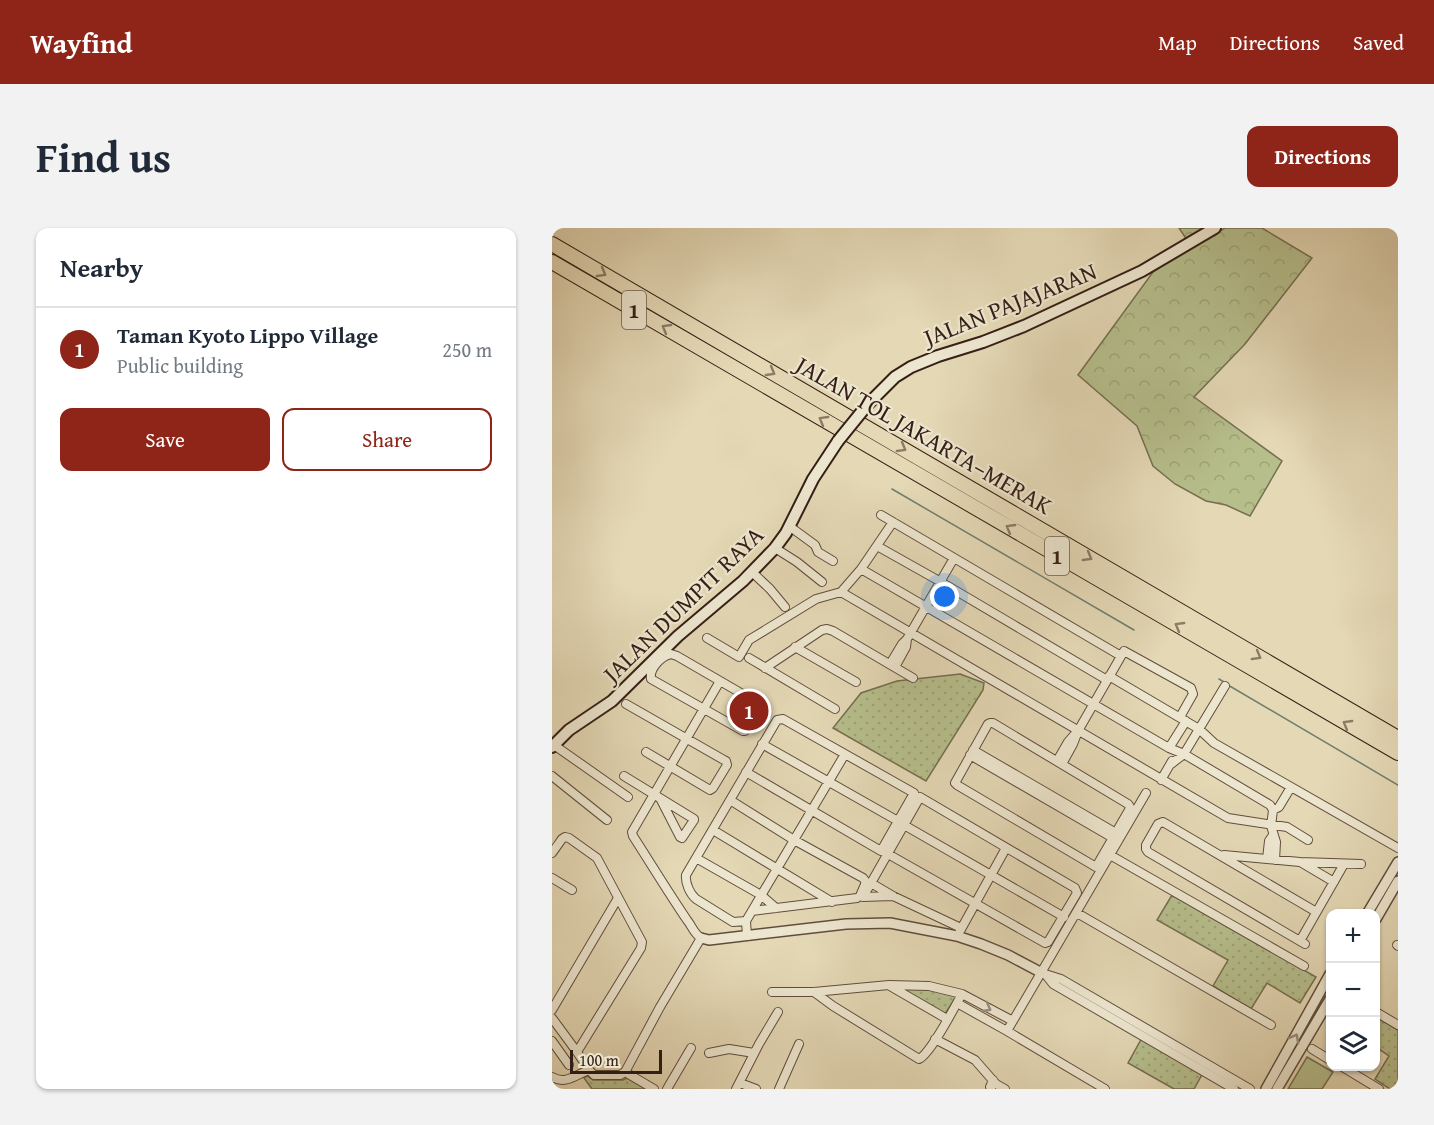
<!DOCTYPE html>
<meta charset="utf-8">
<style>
body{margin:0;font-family:"Gentium Book Plus",serif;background:#f2f2f3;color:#1f2937}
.controls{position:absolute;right:18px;bottom:18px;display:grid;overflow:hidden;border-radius:12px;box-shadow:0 2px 4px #0004}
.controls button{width:54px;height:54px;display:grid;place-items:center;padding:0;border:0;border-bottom:2px solid #e0e1e3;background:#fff;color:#1f2937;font:30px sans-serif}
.scale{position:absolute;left:18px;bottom:15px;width:92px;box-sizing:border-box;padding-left:6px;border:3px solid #341f16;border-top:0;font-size:16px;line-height:21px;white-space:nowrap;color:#341f16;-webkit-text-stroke:4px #ede6cf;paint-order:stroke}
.you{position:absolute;left:393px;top:369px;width:21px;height:21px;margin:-15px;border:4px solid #fff;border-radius:50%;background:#1a73e8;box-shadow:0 0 0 9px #1a73e833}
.badge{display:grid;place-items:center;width:39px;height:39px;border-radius:50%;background:#8f2418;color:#fff;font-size:20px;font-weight:700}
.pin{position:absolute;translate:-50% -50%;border:3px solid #fff;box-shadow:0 2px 6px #0006}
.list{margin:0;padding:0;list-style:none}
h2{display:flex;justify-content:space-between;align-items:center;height:78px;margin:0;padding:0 24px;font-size:26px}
h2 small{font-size:20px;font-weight:400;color:#747a83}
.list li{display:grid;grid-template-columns:39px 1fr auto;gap:18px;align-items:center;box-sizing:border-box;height:84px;padding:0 24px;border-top:2px solid #e0e1e3}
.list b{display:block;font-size:22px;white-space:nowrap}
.list p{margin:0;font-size:20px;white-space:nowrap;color:#747a83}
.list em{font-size:20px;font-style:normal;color:#747a83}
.actions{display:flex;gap:12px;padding:18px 24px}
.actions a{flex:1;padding:14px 0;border:2px solid #8f2418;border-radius:12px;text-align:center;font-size:21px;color:#8f2418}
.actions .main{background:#8f2418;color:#fff}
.icon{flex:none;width:33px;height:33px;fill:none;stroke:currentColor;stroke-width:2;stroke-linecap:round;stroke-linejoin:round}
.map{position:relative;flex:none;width:846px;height:861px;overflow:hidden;border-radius:12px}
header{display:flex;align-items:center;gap:36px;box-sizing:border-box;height:84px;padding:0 30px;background:#8f2418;color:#fff}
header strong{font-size:28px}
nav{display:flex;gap:33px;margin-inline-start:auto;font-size:21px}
.intro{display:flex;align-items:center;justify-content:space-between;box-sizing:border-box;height:144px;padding:0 36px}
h1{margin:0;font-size:42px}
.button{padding:15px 27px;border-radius:12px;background:#8f2418;color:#fff;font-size:21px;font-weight:700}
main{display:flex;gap:36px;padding:0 36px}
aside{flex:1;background:#fff;border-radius:12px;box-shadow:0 2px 4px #0004}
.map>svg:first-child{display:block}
.grass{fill:url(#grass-dots);stroke:#756e51;stroke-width:1.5}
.forest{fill:url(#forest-crowns);stroke:#756e51;stroke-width:1.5}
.pitch{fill:#b6be8c;stroke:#756e51;stroke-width:1.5}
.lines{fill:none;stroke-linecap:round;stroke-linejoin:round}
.stream{stroke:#6f7d6e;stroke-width:1.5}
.minor-casing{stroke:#604d3e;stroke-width:10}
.tertiary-casing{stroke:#604d3e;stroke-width:12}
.secondary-casing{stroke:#341f16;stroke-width:14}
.motorway-casing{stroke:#341f16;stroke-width:16}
.minor{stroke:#ede6cf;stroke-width:8}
.tertiary{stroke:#ede6cf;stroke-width:9}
.secondary{stroke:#ede6cf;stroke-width:10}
.motorway{stroke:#e4d8b5;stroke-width:14}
.secondary-bridge-casing{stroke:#341f16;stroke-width:14;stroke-linecap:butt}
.secondary-bridge{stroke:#ede6cf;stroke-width:10}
.oneway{stroke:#8c7c66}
.oneway2{stroke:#9a8c7c}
.labels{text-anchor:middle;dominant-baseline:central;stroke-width:4.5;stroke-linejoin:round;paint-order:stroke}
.shield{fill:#ede6cf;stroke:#6c5b4e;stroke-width:1.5}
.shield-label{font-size:22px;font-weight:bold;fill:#341f16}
.street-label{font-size:24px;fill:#341f16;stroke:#ede6cf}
</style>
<header>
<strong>Wayfind</strong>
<nav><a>Map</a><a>Directions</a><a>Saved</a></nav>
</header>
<div class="intro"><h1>Find us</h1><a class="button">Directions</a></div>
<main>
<aside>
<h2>Nearby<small></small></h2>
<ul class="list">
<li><span class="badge">1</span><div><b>Taman Kyoto Lippo Village</b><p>Public building</p></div><em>250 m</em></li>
</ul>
<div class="actions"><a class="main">Save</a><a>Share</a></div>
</aside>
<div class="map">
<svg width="846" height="861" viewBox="0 0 846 861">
<defs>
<pattern id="grass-dots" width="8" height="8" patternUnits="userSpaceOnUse" patternTransform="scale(1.5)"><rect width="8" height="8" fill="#b6be8c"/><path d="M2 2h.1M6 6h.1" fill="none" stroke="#9da378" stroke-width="1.8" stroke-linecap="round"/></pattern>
<pattern id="forest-crowns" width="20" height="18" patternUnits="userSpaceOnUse" patternTransform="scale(1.5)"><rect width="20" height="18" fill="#b6be8c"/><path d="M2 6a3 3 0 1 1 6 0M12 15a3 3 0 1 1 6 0" fill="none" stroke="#9da378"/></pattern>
</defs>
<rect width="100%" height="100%" fill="#e4d8b5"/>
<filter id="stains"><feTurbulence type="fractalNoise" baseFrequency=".00333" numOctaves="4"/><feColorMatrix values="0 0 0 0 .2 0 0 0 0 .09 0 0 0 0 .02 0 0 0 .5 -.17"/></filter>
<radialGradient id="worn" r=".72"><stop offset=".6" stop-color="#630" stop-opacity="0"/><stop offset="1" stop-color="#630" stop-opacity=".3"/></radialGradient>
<path class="grass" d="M408,446l24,9 -1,7 -57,91 -93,-53 28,-35 36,-12z
M620,667l144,82 -16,26 -33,-20 -16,26 -38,-23 15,-26 -71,-40z
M364,759l39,7 1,3 -11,17 -46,-25z
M824,789l22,13v59h-8l-15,-10 14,-23 -13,-9z
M591,808l61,35 -10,18h-20l-46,-26z
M35,848l6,4h30l4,-2 20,11h-55l-8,-11z"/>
<path class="forest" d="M627,0h25l7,8 14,-8h37l50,30 -67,86 -51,53 88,64 -32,55 -24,-11 -20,-4 -31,-17 -22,-18 -16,-40 -59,-51 75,-103 38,-26z"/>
<path class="pitch" d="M755,829l26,15 -11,17h-34z"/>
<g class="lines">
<path class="stream" d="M340,261l242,141
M667,451l5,3
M676,457l170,100"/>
<g class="minor-casing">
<path id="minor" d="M329,287l240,141
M237,298l26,19 3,7 15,9
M325,318l64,36 166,98
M223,320l22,14 25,20
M309,341l308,179 15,6 86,51 3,5 -2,16 5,16 -1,18
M200,344l18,17 15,18
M289,364l387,226 59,9 21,13
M155,410l32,19 10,-17 67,-41 25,-7 20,-23 32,-47
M243,419l61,35
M119,426l6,2 81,47 1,4 -14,24h-2l-92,-52c-2,-10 10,-23 20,-25z
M197,430l86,51
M338,436l12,-20 5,-5 47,-81
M343,439l11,-20 1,-8
M213,440l57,-38 5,-1 6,2 80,47
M557,448l90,53 15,14 184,105
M74,476l98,56 2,1 1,4 -14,23 -3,2 -64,-38
M438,495h3l135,81 2,3 -1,3 -33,57 -139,-82 -2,-2 33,-59z
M210,516l136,77
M2,517l74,52
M617,520l17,-27
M421,522l143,83
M418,527l143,83
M505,533l11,-19 7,-8
M510,536l11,-20 5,-13 46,-80 67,37 2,6 -13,23
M619,536l13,-10 41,-68
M194,544l135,79 33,-58 -131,-74 -6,1 -91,155c-1,8 4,19 10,24l37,23 13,-1
M0,548l55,44
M72,548l70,43v1l-12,18 -2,-1 -19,-37
M609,552l11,-19
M178,572l64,40 69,38 3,4 -6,14 -3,2 -105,13
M721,582l6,-3 12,-20
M352,597l160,92
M161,602l119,72
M0,625l10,-14 3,-2 4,1 28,20 45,84 -1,6 -64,104
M336,626l157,89 3,-1 29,-49 -2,-5 -155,-91 -57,100 30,-1
M558,627l194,111
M672,627l76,7 61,2
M144,630l65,37 15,13
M715,631l2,-18 4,-6
M750,635l32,19
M0,650l20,12
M319,655l22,13 68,32
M525,685l194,112
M408,703l46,-83
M195,708l-1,-15 99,-167
M748,713l44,-77
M753,716l-157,-92 -2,-3v-4l12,-21 5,-2 150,88
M845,717l1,1
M490,745l19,6 189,110
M493,746l8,10 181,105
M338,758l57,33
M220,764h42l75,-7 40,1 33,8 51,27
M262,764l19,14 86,53c12,-6 35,-51 43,-65
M405,775l50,28 98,58
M0,782l66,-112
M824,784l22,13
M0,790l25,34 12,18 5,5h26l5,-3 35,-65 41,-69c-7,-4 -9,-12 -14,-18 -19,-28 -36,-56 -54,-84l-1,-4 88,-151
M455,803l139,-238
M383,811l40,21 21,24 9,5
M0,813l17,24
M760,821l18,11
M157,825l20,-4 25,4
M789,838l38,23
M73,844l29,17
M0,849c14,8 23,-2 37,-7
M188,855l16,6
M115,861l24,-41
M184,861l23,-45 19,-32
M227,861l20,-45
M439,861l-1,-2 3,-7"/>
</g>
<g class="tertiary-casing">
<path id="tertiary" d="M815,686l31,-52
M824,691l22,-38
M149,710l8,2 137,-16 44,-1 67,13 24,8 27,11 34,18
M714,861l64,-115
M725,861l53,-90"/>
</g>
<g class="secondary-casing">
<path id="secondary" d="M316,176l27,-27 16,-10 27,-11 45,-14 41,-16 118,-55 73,-43
M0,519l17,-17 43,-29 66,-65 65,-55 32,-33 11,-15 27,-54 25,-38"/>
</g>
<g class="motorway-casing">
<path id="motorway" d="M0,16l846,494
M0,34l846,491"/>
</g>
<use href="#minor" class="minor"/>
<use href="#tertiary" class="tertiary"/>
<use href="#secondary" class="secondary"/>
<use href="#motorway" class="motorway"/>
<g class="secondary-bridge-casing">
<path id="secondary-bridge" d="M286,213l30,-37"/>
</g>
<use href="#secondary-bridge" class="secondary-bridge"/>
</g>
<defs><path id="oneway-chevron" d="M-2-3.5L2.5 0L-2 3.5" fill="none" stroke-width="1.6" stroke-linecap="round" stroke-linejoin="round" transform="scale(1.5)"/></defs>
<g class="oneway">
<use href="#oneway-chevron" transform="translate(50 45) rotate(30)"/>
<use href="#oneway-chevron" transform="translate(114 100) rotate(-150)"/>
<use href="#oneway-chevron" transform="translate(219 144) rotate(30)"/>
<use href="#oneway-chevron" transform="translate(271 192) rotate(-150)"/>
<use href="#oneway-chevron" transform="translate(350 220) rotate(30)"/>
<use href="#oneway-chevron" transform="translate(458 300) rotate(-150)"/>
<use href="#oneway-chevron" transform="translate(536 329) rotate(30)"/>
<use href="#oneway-chevron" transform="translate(627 398) rotate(-150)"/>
<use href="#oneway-chevron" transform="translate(705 428) rotate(30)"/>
<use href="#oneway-chevron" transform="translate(795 496) rotate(-150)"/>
</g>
<g class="oneway2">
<use href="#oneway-chevron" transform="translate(435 780) rotate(28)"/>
<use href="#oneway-chevron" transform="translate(743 810) rotate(-61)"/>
</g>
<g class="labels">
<g class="shield">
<rect x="70" y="63" width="24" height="38" rx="4.5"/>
<rect x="493" y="309" width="24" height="38" rx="4.5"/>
</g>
<g class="shield-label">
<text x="82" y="82">1</text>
<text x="505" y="328">1</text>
</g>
<g class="street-label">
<text transform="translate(458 76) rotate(-22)">JALAN PAJAJARAN</text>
<text transform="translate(372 207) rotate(30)">JALAN TOL JAKARTA–MERAK</text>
<text transform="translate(131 376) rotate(-44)">JALAN DUMPIT RAYA</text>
</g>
</g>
<rect width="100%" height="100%" filter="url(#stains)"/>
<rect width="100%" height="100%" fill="url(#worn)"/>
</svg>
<div class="controls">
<button>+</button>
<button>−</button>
<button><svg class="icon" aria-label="layers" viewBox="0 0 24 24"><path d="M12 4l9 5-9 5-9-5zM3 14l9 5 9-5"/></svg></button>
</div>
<div class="scale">100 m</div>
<div class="you"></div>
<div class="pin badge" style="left:197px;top:483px">1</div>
</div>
</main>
